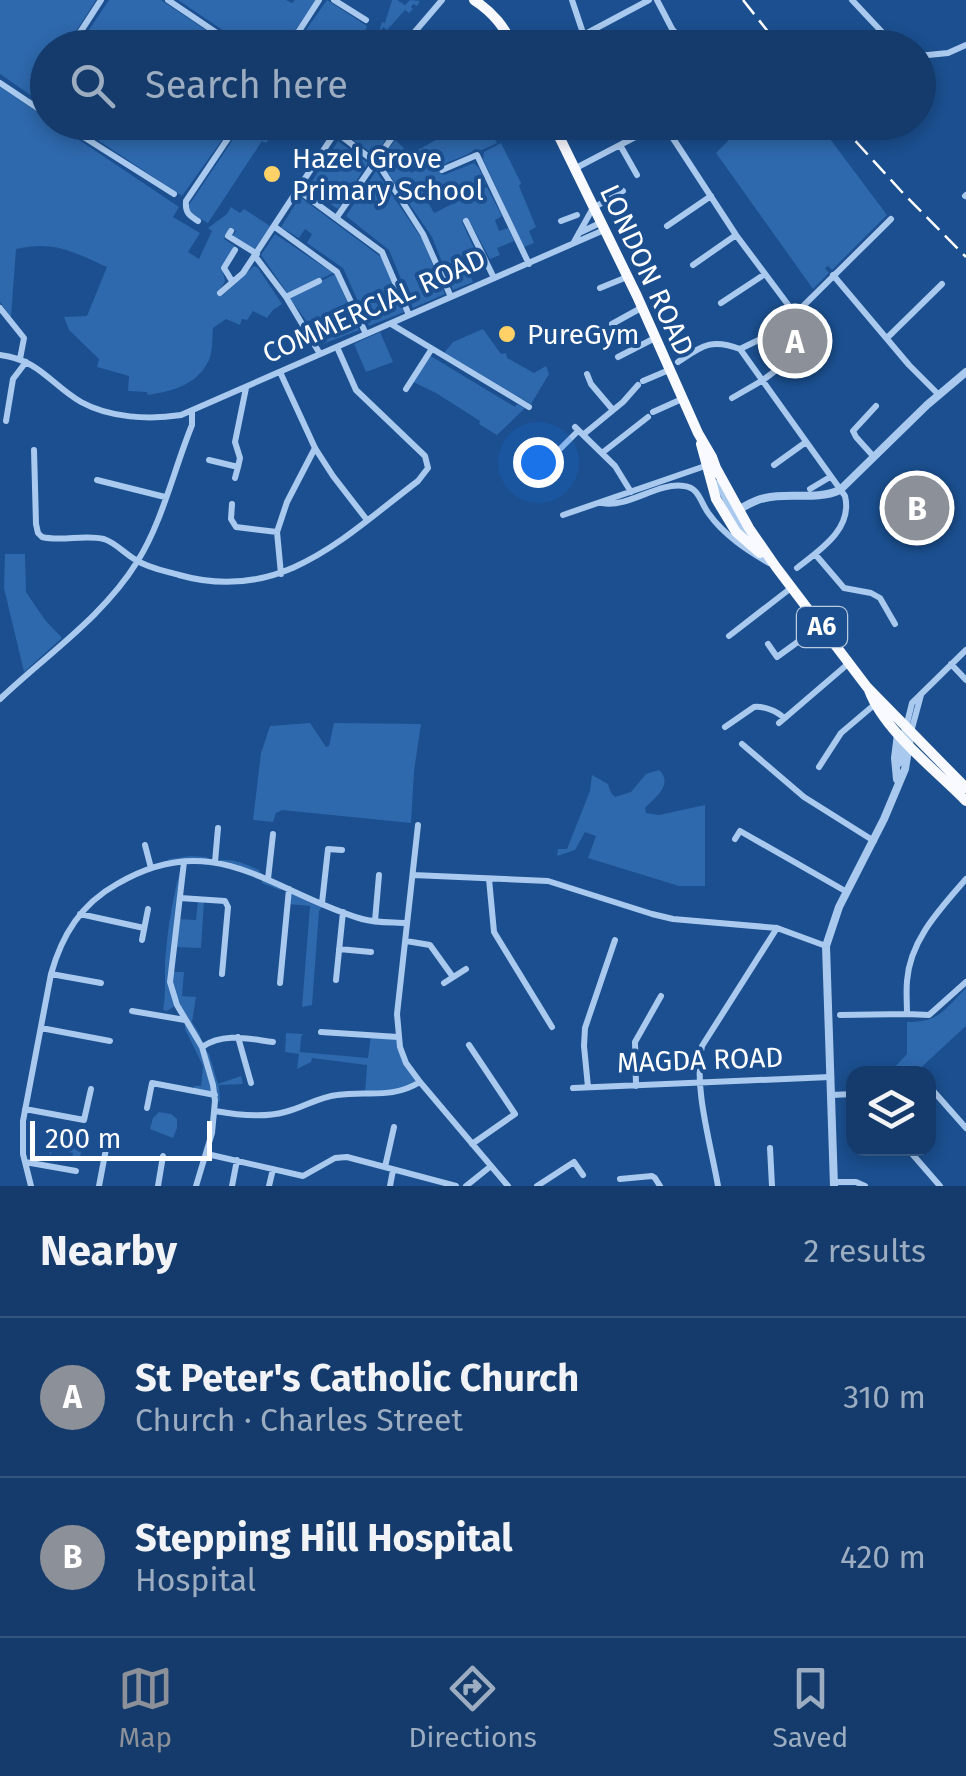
<!DOCTYPE html>
<meta charset="utf-8">
<style>
body{margin:0;font-family:"Fira Sans",sans-serif;background:#1d4271;color:#f1f3f6}
.controls{position:absolute;right:30px;bottom:30px;display:grid;overflow:hidden;border-radius:20px;box-shadow:0 5px 15px #0003}
.controls button{width:90px;height:90px;display:grid;place-items:center;padding:0;border:0;border-bottom:2px solid #33557e;background:#143b6b;color:#f1f3f6;font:50px sans-serif}
.scale{position:absolute;left:30px;bottom:25px;width:182px;box-sizing:border-box;padding-left:10px;border:5px solid #fff;border-top:0;font-size:28px;line-height:35px;white-space:nowrap;color:#fff;-webkit-text-stroke:8px #1b4f8f;paint-order:stroke}
.you{position:absolute;left:538px;top:462px;width:35px;height:35px;margin:-25px;border:8px solid #fff;border-radius:50%;background:#1a73e8;box-shadow:0 0 0 15px #1a73e833}
.badge{display:grid;place-items:center;width:65px;height:65px;border-radius:50%;background:#8c9099;color:#fff;font-size:32px;font-weight:700}
.pin{position:absolute;translate:-50% -50%;border:5px solid #fff;box-shadow:0 2px 10px #0006}
.list{margin:0;padding:0;list-style:none}
h2{display:flex;justify-content:space-between;align-items:center;height:130px;margin:0;padding:0 40px;font-size:42px}
h2 small{font-size:32px;font-weight:400;color:#9dadc1}
.list li{display:grid;grid-template-columns:65px 1fr auto;gap:30px;align-items:center;box-sizing:border-box;height:160px;padding:0 40px;border-top:2px solid #33557e}
.list b{display:block;font-size:38px;white-space:nowrap}
.list p{margin:0;font-size:32px;white-space:nowrap;color:#9dadc1}
.list em{font-size:32px;font-style:normal;color:#9dadc1}
.icon{flex:none;width:55px;height:55px;fill:none;stroke:currentColor;stroke-width:2;stroke-linecap:round;stroke-linejoin:round}
.map{position:relative;flex:none;width:966px;height:1186px;overflow:hidden}
.search{position:absolute;background:#143b6b;box-shadow:0 5px 15px #0003;left:30px;right:30px;top:30px;height:110px;display:flex;align-items:center;gap:25px;box-sizing:border-box;padding:0 35px;border-radius:55px;color:#9dadc1;font-size:38px}
.sheet{height:450px;background:#143b6b}
nav{display:flex;justify-content:space-around;align-items:center;box-sizing:border-box;height:140px;border-top:2px solid #33557e;background:#143b6b;font-size:28px;color:#9dadc1}
nav a{display:grid;justify-items:center;gap:5px}
nav .on{color:#8c9099}
.map>svg:first-child{display:block}
.green{fill:#2e69ad}
.lines{fill:none;stroke-linecap:round;stroke-linejoin:round}
.minor{stroke:#a9c9ee;stroke-width:6}
.tertiary{stroke:#a9c9ee;stroke-width:8}
.trunk{stroke:#f8faff;stroke-width:10}
.rail{stroke:#fff;stroke-width:2.5;stroke-dasharray:18 8;stroke-linecap:butt}
.poi-dot{fill:#ffd166;stroke:#1b4f8f;stroke-width:4}
.labels{text-anchor:middle;dominant-baseline:central;stroke-width:8;stroke-linejoin:round;paint-order:stroke}
.shield{fill:#1b4f8f;stroke:#bbcadd;stroke-width:2.5}
.shield-label{font-size:25px;font-weight:bold;fill:#fff}
.poi-label{font-size:28px;fill:#fff;stroke:#1b4f8f;text-anchor:start}
.street-label{font-size:28px;fill:#fff;stroke:#1b4f8f}
</style>
<div class="map">
<svg width="966" height="1186" viewBox="0 0 966 1186">
<rect width="100%" height="100%" fill="#1b4f8f"/>
<path class="green" d="M0,0h96l-30,47 -18,1 -1,27 -15,21 -32,-22z
M109,0h52l70,47h-138l-10,-8z
M178,0h108l6,3 3,-3h21l-33,48 -35,-1z
M327,0l40,26 -3,9 17,12h-23l-23,-16 -13,16h-28z
M392,0h5l8,5 5,-5 10,1 -3,5 -4,-2 -2,3 2,2 -4,4 -4,-3 -18,20 -4,-3 -4,5 3,-10 3,1z
M0,87l47,31 1,4 6,1 125,84 -6,10 27,16 -12,19 11,7 13,-28 -4,-3 19,-14 4,-7 9,6 4,-4 26,17 -16,24 -22,-13 4,-6 -6,-2 -6,10 11,7 -13,22 3,13 -7,13 4,2 32,-30 4,2 24,36 -9,6 -6,8 -14,-7 -6,9 -5,-1 -2,6 -14,-6 -13,9c-1,9 0,23 -4,32 -12,25 -36,31 -61,35l-1,-3 -19,-1 1,-15 -32,-9 2,-8 -30,-29 -5,-13 23,-1 20,-49c-34,-15 -53,-27 -91,-18l-5,68 -11,-15z
M72,123h162l-52,73z
M244,123h36l-14,20 -4,-2 -54,82 -18,-10 -1,-8z
M349,123v-1l57,1 -15,9 -16,23 -32,-22z
M466,123h19l12,20 -15,7 -7,-1c-10,10 -31,11 -38,21l7,5 30,-12 5,5 7,16 -39,18 -14,-1 -4,3 5,9 53,-26 15,29 -7,4 4,11 9,-3 6,13 -17,7 3,7 -10,4 -20,-37 -4,-2 -4,2 16,35 -12,7 7,18 -20,8 -21,-53 -52,-76 15,-21 8,7 6,9 -6,5 8,12 15,-8 -8,-15z
M746,123h72l69,92 -55,55 -4,-4 -3,2 4,5 -16,16 -97,-136z
M338,141l30,22 -30,46 -31,-20z
M501,143l20,40 -2,3 17,41 -7,4 5,12 -10,4 -41,-88 1,-7z
M376,171l46,68 23,55 -32,14 -24,-58 -43,-34z
M300,197l81,60 23,55 -35,14 -26,-58 -36,-25 5,-9 -7,-5 -6,9 -18,-11z
M275,234l58,39 -45,21 -27,-39z
M335,274l24,56 -36,14 -34,-47z
M483,329l18,25 5,-1 1,5 27,15 12,-7 3,8 -18,30 -87,-51 9,-11z
M380,332l13,30 -27,10 -12,-28z
M429,355l86,52 2,-3 8,4 -28,27 -18,-11 1,-3 -44,-28 -23,-11z
M5,554h20l1,38 19,28 17,18 -38,34 -20,-84z
M310,723l16,24 3,-1 5,-23 87,1 -7,47 -3,52 -129,-13 -6,3 -3,9 -20,-2 8,-67 9,-27z
M659,770c15,14 -4,28 -14,38l1,5 13,2 46,-10v81h-26l-91,-28 8,-22 -11,-4 -10,18 -18,6 1,-7h9l23,-58 2,-16 16,9 3,9 4,4 16,-5 15,-18z
M191,856l15,1 9,5c14,-6 31,2 44,8l3,6 62,28 -5,7 -7,94 -10,2 8,-101 -22,-2 1,-15 -9,1 -18,-7v-7l-27,-10 -51,-3 -7,56 19,1 2,-20h6l-3,48 -27,-1 -3,25h13l-2,24 14,1 -4,25 8,13 2,12 7,7 9,30 23,-8 2,8 -24,1 1,16h-5l-1,-6 -20,-4v-5h7l2,-20 -18,-37v-9l-9,-15 -9,6 -4,-1c2,-12 2,-20 2,-32 -1,-29 8,-89 18,-115l-20,2 6,-6z
M966,988v38l-51,47h-18l-4,-4 14,-15v-32c33,0 37,-12 59,-34z
M286,1033l17,1 -2,3 -1,15 68,6 3,-23 27,2 2,10 20,35 -13,7 -42,5 2,-29 -55,-7 -1,4 -14,7 2,-15 -14,-2z
M159,1112l12,2 6,5v9l-4,10 -23,-9 3,-11z
M48,1134l36,8 -5,18 -7,-1 1,-6 -19,-4 -4,6z"/>
<g class="lines">
<path class="minor" d="M168,0l71,48
M334,0l32,20
M572,0l16,48
M657,0l25,48
M852,0l45,48
M74,41l10,7
M70,48l31,-48
M288,48l31,-48
M401,48l41,-48
M559,48l90,-48
M641,48l33,-17
M918,56l30,-3 18,-8
M0,83l48,32
M33,105l15,-22
M60,122l114,72
M624,122l8,16
M721,122l9,15
M663,123l73,112 59,79
M336,132l43,33 44,69 28,63
M558,134l21,-12
M620,145l17,30
M574,169l90,-47
M442,170l35,-15 52,109
M298,190l84,62 27,63
M965,196l1,-1
M337,217l56,-81 23,-14
M198,221c-9,-6 -13,-8 -12,-20l53,-79
M466,221l28,57
M561,221l16,-6
M667,226l44,-30
M275,227l62,45 29,62
M231,231l-3,5 29,18
M579,233l21,-10
M574,242l19,-34 30,-17
M255,256l31,41 34,57
M693,265l43,-30
M833,275l76,90 30,30
M232,281l-8,-13 11,-18
M600,288l27,-11
M220,293l23,-20 99,-151
M286,297l33,-16
M721,303l44,-29
M0,308l24,30 -4,21
M391,324l138,83
M612,324l29,-16
M887,338l55,-54
M740,349l39,-19 112,-111
M0,355c40,5 50,29 81,47 29,16 68,18 100,13l423,-185
M618,357l37,-19
M678,362c24,-16 33,-24 62,-13l105,147c8,33 -25,54 -48,72
M280,372l35,76 18,28 34,44
M587,374l4,10 22,26
M643,381l26,-11
M406,389l25,-39
M732,398l31,-18 28,-21
M653,412l29,-13
M6,421l7,-42 13,-17
M575,427l40,39 16,26
M584,434l39,-32 15,-17
M34,450l2,74 2,9 4,4c20,5 42,-3 62,2 12,4 21,15 32,21 12,8 29,11 43,15 102,29 165,-38 239,-94l10,-13 -3,-12 -69,-66 -19,-43
M602,453l46,-36
M553,456l25,-25
M874,457l-18,-20 -3,-6 23,-25
M209,460l29,7 2,-9 -5,-16 11,-54
M774,465l32,-23
M235,478l3,-11
M97,480l68,17
M810,489l20,-12
M602,503c27,5 55,-21 82,-17 15,1 17,18 25,28 15,21 38,36 60,49
M232,504l-1,15 5,8 41,5
M563,515l145,-50
M815,554l29,34 27,5 9,5 15,26
M281,574l-4,-42 10,-30 28,-54
M729,636l62,-48
M768,644l9,13 44,-32
M951,664l15,16
M0,699c46,-44 103,-82 137,-137 25,-39 37,-93 55,-137v-14
M779,723l70,-60
M725,727l29,-20c10,-1 23,4 30,11
M906,727l6,-24 54,-53
M911,732l10,-37
M742,744l62,53 70,44
M819,767l22,-34 33,-28
M418,825l-21,189 3,33 6,16 14,19 88,104
M735,839l5,-8 107,61
M145,845l6,23
M184,862l-14,120 7,23 25,42 11,38 2,16 -3,32 -16,53
M215,862l3,-34
M413,875l135,6 104,33 21,5 104,9 49,18
M268,879l5,-45
M489,879l5,53 58,95
M180,898l45,3 3,6 -6,67
M322,903l6,-54 14,1
M80,914l64,14
M375,921l4,-46
M142,940l6,-31
M406,941l24,4 23,32
M339,949l32,3
M51,974l50,9
M336,980l7,-68
M280,983l9,-94
M444,983l22,-14
M132,1011l53,9
M907,1014l22,1 37,-33
M840,1015l67,-1c0,-11 -1,-22 0,-33 3,-41 33,-72 59,-102
M41,1028l69,13
M321,1032l77,5
M238,1037l13,46
M469,1045l46,69 -43,30
M202,1047c22,-15 47,-8 71,-5
M928,1085l38,43
M636,1086l-1,-44 26,-46
M588,1087l-4,-41 1,-18 30,-88
M573,1088l257,-11
M831,1095l23,-1
M147,1108l5,-25 63,12
M25,1109l59,11 7,-31
M215,1111c22,4 48,7 70,1 18,-4 33,-15 52,-17 31,-5 53,5 83,-13
M770,1148l2,38
M907,1148l33,38
M207,1154l96,22 32,-18 12,-1 109,29
M25,1162l51,9
M385,1167l9,-40
M620,1179l32,-3 3,2 5,8
M834,1182h22l9,4
M31,1186l-8,-32v-33l28,-147c11,-39 30,-70 66,-90 98,-58 154,8 245,35 14,4 30,3 45,4
M99,1186l7,-37
M158,1186l5,-30
M232,1186l5,-26
M269,1186l4,-17
M390,1186l3,-16
M466,1186l25,-20
M537,1186l37,-24 9,13
M718,1186c-7,-41 -25,-100 -16,-140l75,-118"/>
<path class="tertiary" d="M719,483l14,30 17,28
M734,512c10,-5 20,-12 31,-14 26,-6 50,3 75,-8l87,-85 39,-33
M898,763l8,-35
M897,779l-2,-21 3,-24
M834,1186l-8,-240 13,-39 45,-88 21,-50 6,-37"/>
<path class="trunk" d="M474,0c20,13 30,27 41,48
M552,122l85,174 61,137 14,24 4,11 33,60 27,39 91,120 99,101
M701,444l15,55 20,33 24,21
M869,690c15,41 67,80 97,111"/>
<path class="rail" d="M743,0l38,48
M838,122l64,70 64,65"/>
</g>
<g class="poi-dot">
<circle cx="272" cy="174" r="10"/>
<circle cx="507" cy="334" r="10"/>
</g>
<g class="labels">
<rect class="shield" x="797" y="607" width="50" height="40" rx="8"/>
<g class="shield-label">
<text x="822" y="627">A6</text>
</g>
<g class="poi-label">
<text x="292" y="158">Hazel Grove<tspan x="292" dy="32">Primary School</tspan></text>
<text x="527" y="334">PureGym</text>
</g>
<g class="street-label">
<text transform="translate(647 270) rotate(65)">LONDON ROAD</text>
<text transform="translate(374 306) rotate(-24)">COMMERCIAL ROAD</text>
<text transform="translate(700 1060) rotate(-2)">MAGDA ROAD</text>
</g>
</g>
</svg>
<div class="controls">
<button><svg class="icon" aria-label="layers" viewBox="0 0 24 24"><path d="M12 4l9 5-9 5-9-5zM3 14l9 5 9-5"/></svg></button>
</div>
<div class="scale">200 m</div>
<div class="you"></div>
<div class="pin badge" style="left:795px;top:341px">A</div>
<div class="pin badge" style="left:917px;top:508px">B</div>
<div class="search"><svg class="icon" aria-label="search" viewBox="0 0 24 24"><circle cx="10" cy="10" r="6"/><path d="M15 15l6 6"/></svg>Search here</div>
</div>
<section class="sheet">
<h2>Nearby<small>2 results</small></h2>
<ul class="list">
<li><span class="badge">A</span><div><b>St Peter's Catholic Church</b><p>Church · Charles Street</p></div><em>310 m</em></li>
<li><span class="badge">B</span><div><b>Stepping Hill Hospital</b><p>Hospital</p></div><em>420 m</em></li>
</ul>
</section>
<nav>
<a class="on"><svg class="icon" aria-label="map" viewBox="0 0 24 24"><path d="M3 6l6-2 6 2 6-2v14l-6 2-6-2-6 2zM9 4v14M15 6v14"/></svg>Map</a>
<a><svg class="icon" aria-label="directions" viewBox="0 0 24 24"><path d="M12 3l9 9-9 9-9-9zM9 14v-3h6M13 9l2 2-2 2"/></svg>Directions</a>
<a><svg class="icon" aria-label="saved" viewBox="0 0 24 24"><path d="M7 4h10v16l-5-4-5 4z"/></svg>Saved</a>
</nav>
